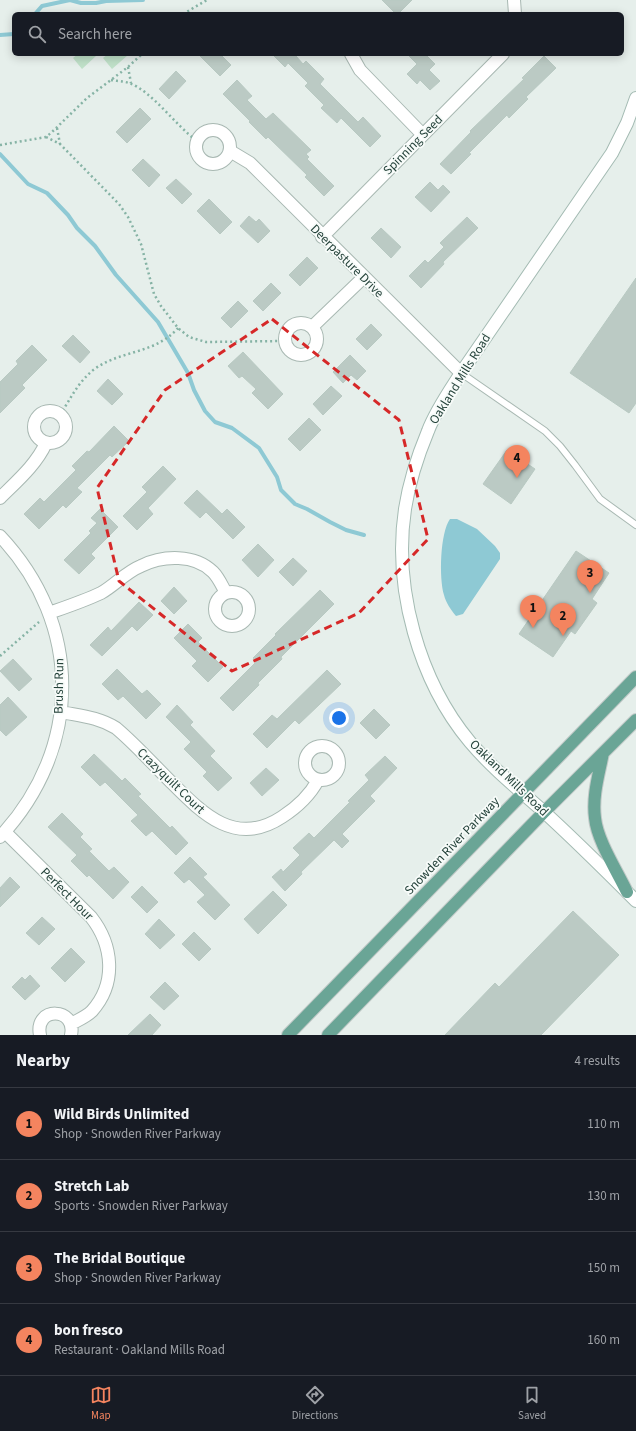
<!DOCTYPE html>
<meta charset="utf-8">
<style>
body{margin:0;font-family:"Source Sans 3",sans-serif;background:#242831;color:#f1f3f6}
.you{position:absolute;left:339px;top:718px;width:14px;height:14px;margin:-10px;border:3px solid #fff;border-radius:50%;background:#1a73e8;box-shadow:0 0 0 6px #1a73e833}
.badge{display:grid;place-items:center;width:26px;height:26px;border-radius:50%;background:#f4845f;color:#111;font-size:13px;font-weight:700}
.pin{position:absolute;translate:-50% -33px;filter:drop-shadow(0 1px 2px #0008)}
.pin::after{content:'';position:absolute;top:21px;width:14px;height:12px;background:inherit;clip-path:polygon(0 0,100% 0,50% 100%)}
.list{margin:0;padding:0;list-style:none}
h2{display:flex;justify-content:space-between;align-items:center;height:52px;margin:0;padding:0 16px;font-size:17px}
h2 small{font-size:13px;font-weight:400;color:#9ea1a6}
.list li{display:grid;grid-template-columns:26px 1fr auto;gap:12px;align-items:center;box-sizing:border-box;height:72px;padding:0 16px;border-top:1px solid #363941}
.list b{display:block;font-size:15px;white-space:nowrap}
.list p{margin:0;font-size:13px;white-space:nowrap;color:#9ea1a6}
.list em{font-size:13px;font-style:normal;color:#9ea1a6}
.icon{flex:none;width:22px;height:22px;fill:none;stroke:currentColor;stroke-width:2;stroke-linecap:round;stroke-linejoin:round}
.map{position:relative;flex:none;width:636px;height:1035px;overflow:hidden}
.search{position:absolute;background:#171b24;box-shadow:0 2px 10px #0003;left:12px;right:12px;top:12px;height:44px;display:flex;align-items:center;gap:10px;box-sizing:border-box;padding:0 14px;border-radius:6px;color:#9ea1a6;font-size:15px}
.sheet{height:340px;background:#171b24}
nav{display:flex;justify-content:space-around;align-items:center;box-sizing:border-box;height:56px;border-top:1px solid #363941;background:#171b24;font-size:11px;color:#9ea1a6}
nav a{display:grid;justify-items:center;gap:2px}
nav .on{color:#f4845f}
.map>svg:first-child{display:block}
.green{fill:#bfe0c8}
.water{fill:#8ec9d4}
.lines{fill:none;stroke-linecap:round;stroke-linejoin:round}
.stream{stroke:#8ec9d4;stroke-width:4}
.building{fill:#bbcac4;stroke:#b8c9c2}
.lane-casing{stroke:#a8b8b2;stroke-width:8}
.street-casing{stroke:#a8b8b2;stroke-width:14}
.secondary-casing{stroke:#a4bbb3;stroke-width:14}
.primary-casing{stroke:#c2cac8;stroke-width:14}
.path{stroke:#86b3a5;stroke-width:2.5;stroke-dasharray:2 3;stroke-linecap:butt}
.lane{stroke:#fff;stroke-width:6}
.street{stroke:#fff;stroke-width:12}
.secondary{stroke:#fff;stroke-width:12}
.primary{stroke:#6aa596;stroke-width:12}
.marked{fill:none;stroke:#d62828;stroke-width:3;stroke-dasharray:8 5;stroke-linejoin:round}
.labels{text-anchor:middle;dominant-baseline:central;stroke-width:3.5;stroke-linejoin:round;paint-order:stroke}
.street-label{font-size:13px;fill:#24423a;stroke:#f7fbf9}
</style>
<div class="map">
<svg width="636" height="1035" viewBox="0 0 636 1035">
<rect width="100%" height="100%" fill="#e6efeb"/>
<path class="green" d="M78,54h16l2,2 -14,13 -9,-11z
M108,54h19l1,1 -16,14 -9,-11z"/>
<path class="water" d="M450,519h7l20,10 18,17 5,7v6l-37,55 -7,2c-5,-6 -10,-13 -12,-21 -5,-17 -4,-62 6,-76z"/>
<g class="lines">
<path class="stream" d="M35,14l7,-8 28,-6 11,3h15l10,-2 37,-1
M0,35l14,-1
M0,154l28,30 19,9 21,22 9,13 18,18 21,29 42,47 30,51 6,17 11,21 10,11 17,6 27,20 18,29 4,13 14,14 12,5 23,13 16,8 18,5"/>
</g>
<path class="building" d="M382,0h30l-14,14h-2z
M198,54h22l11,11 -11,11z
M272,54h26l-2,2 7,8 3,-3 18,18 -4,5 38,38 5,-5 18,19 -11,11 -29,-29 -4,5 -16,-15 3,-3 -19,-19 3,-3 -20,-20 -3,4z
M407,54h18l10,10 -6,6 11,11 -10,9 -10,-10 -3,4 -10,-10 10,-10z
M544,56l12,12 -30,29 2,2 -19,19 -2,-3 -38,38 2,1 -20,20 -11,-10 31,-32 -1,-1 54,-52 -2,-1z
M176,71l10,10 -17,18 -10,-10z
M237,80l15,16 -5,4 19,19 7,-6 38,37 -5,4 3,3 -2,2 27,27 -10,10 -19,-19 2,-2 -39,-38 -2,2 -17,-17 1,-1 -27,-27z
M140,108l11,11 -24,24 -11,-11z
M143,159l17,16 -11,12 -17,-17z
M176,179l16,15 -10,10 -16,-16z
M430,182l8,8 5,-5 7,7 -19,20 -16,-15z
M209,199l23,23 -12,12 -23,-23z
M249,216l7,6 3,-3 11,12 -12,12 -18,-17z
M467,217l11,11 -35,34 1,2 -23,24 -12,-12 16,-16 3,3 16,-16 -4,-4z
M381,228l20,19 -10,11 -20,-20z
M307,257l11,11 -18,18 -11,-11z
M636,278v125l-7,10 -59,-40z
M271,283l10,10 -18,18 -10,-10z
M238,301l10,10 -17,17 -10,-10z
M371,324l11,11 -15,15 -11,-11z
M73,335l17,17 -10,11 -18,-17z
M32,345l15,15 -25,25 3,3 -25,25v-31l18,-18 -2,-3z
M243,352l40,42 -15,15 -16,-16 4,-4 -14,-13 -3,2 -11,-12z
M350,355l16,16 -9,9 -6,-5 -8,8 -10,-11z
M108,379l15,15 -11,11 -15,-14z
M331,386l11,10 -19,19 -10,-11z
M309,418l12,12 -21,21 -12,-12z
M114,426l15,15 -17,16 -2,-2 -33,33 5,4 -16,16 -3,-3 -24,24 -15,-15 16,-16 4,4 32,-32 -4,-4 15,-15 2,1z
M507,450l28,19 -24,35 -28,-20z
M163,466l13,13 -28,29 5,6 -16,16 -14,-14 24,-24 -5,-5z
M197,490l25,24 5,-5 18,18 -12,12 -27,-27 -6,6 -16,-15z
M100,509l18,18 -27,27 4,4 -16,16 -15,-14 27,-27 -2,-2 8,-8 -6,-5z
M258,544l16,16 -16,17 -16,-17z
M576,551l33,22 -17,26 5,4 -22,31 -4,-3 -18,26 -34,-23z
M293,558l14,13 -14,15 -14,-14z
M174,587l13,14 -13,13 -13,-13z
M320,590l14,14 -53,53 1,2 -24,24 1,2 -26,26 -13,-13 37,-37 -4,-3 23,-23 -1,-1z
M139,602l14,13 -16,16 -5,-5 -30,30 -12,-11 18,-18 3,4z
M188,624l14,14 -4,4 25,25 -15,15 -16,-16 5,-5 -23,-23z
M13,659l19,20 -13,12 -19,-20z
M117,669l25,25 5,-4 14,14 -15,15 -23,-23 -5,4 -16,-16z
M327,670l14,14 -42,40 -4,-4 -28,28 -14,-14 19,-19 5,4z
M8,697l19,20 -21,19 -6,-6v-25z
M177,705l16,17 -3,3 25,26 -5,5 22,22 -14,13 -15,-15 4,-4 -23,-23 7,-7 -25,-25z
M374,709l16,16 -14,14 -16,-16z
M94,754l28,27 3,-3 16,16 -3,2 32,32 2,-2 16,17 -12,12 -24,-24 -6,5 -15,-15 7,-6 -33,-33 -5,4 -19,-19z
M385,756l12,12 -27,28 5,5 -33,33 7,7 -7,7 -8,-8 -33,32 1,2 -17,17 -13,-14 9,-8 2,3 17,-17 -7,-7 16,-15 5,5 36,-36 -2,-1 21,-21 -4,-5z
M266,768l13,12 -17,16 -12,-13z
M62,813l21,21 -3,3 12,12 -3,2 20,20 5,-4 15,15 -16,17 -24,-24 -2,2 -16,-16 6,-6 -29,-28z
M190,857l17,17 -4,3 27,28 -15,15 -18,-18 8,-7 -16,-16 -5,4 -10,-10z
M10,877l10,10 -20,20v-19z
M142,886l16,16 -11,11 -16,-16z
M273,891l14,14 -29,29 -14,-15z
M573,911l46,44 -78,80h-96l50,-52 4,4z
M42,917l13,12 -16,16 -13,-12z
M159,919l16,16 -15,14 -15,-15z
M194,932l17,17 -12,12 -17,-17z
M71,948l14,14 -20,20 -14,-14z
M30,975l10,11 -15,14 -13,-13 10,-10 3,3z
M165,982l14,14 -15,14 -14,-13z
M150,1014l11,11 -9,10h-24z"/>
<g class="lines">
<g class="lane-casing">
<path id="lane" d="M461,373l84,58 15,15 15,19 25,34 36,26"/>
</g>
<g class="street-casing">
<path id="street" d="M514,0l1,14
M351,54l9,16 63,65
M196 147a17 17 0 1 1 34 0a17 17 0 1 1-34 0Z
M230,151l20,12 211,210
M322,237l181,-183
M285 339a16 16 0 1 1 32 0a16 16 0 1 1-32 0Z
M312,327l52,-50
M34 427a16 16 0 1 1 32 0a16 16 0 1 1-32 0Z
M0,498c17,-17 36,-33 46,-55
M0,536c83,88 83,212 0,301
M215 609a17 17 0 1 1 34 0a17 17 0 1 1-34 0Z
M49,613c17,-6 35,-12 52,-20 14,-8 25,-21 40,-27 22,-11 54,-12 72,6 6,6 9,14 13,21
M61,712c20,4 37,5 55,16 19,16 36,35 54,53 32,32 65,67 112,36 14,-9 28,-22 36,-37
M305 763a17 17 0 1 1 34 0a17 17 0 1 1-34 0Z
M5,832l86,85c22,28 26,66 1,94 -6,6 -14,9 -21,13
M40,1035c-6,-29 37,-28 31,0"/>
</g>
<g class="secondary-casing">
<path id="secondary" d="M636,98l-9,25 -15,30 -151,220c-12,19 -25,37 -33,58 -10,24 -19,52 -23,78 -12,79 14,172 65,233 22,26 48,47 73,69 32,29 63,60 93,90"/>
</g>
<g class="primary-casing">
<path id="primary" d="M603,753c-4,21 -11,43 -8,65 2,22 22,53 32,74
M288,1035l348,-358
M328,1035l216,-223 92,-92"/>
</g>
<path class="path" d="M183,14l24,-14
M128,67l3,16
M111,80c6,1 12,1 18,3 23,8 47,43 68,58
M57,128l3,16
M46,137l14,7 59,60 9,13 13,27 13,50 7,12 17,22 11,9 17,5 78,-1
M0,145l46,-8 6,-5 35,-34 41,-31 14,-13
M60,415c11,-17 19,-35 36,-47 26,-18 59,-14 82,-40
M0,656l39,-34"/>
<use href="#lane" class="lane"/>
<use href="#street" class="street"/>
<use href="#secondary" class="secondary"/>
<use href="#primary" class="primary"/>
</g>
<path class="marked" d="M272,319l127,101 29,119 -69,74 -127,58 -113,-90 -22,-93 68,-98z"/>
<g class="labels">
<g class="street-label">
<text transform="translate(413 145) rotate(-45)">Spinning Seed</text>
<text transform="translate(347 261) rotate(45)">Deerpasture Drive</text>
<text transform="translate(460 379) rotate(-58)">Oakland Mills Road</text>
<text transform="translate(59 686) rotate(-89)">Brush Run</text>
<text transform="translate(509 778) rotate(44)">Oakland Mills Road</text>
<text transform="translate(171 781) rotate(44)">Crazyquilt Court</text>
<text transform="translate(452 846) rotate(-46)">Snowden River Parkway</text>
<text transform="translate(67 894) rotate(45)">Perfect Hour</text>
</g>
</g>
</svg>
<div class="you"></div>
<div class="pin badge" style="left:533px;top:628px">1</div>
<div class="pin badge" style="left:563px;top:636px">2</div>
<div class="pin badge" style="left:590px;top:593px">3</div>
<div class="pin badge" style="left:517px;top:478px">4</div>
<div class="search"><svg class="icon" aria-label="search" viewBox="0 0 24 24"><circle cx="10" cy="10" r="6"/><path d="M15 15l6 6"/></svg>Search here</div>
</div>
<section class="sheet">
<h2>Nearby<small>4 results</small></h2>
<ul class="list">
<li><span class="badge">1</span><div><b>Wild Birds Unlimited</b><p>Shop · Snowden River Parkway</p></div><em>110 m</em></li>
<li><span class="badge">2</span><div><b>Stretch Lab</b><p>Sports · Snowden River Parkway</p></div><em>130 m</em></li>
<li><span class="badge">3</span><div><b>The Bridal Boutique</b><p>Shop · Snowden River Parkway</p></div><em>150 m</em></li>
<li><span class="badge">4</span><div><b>bon fresco</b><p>Restaurant · Oakland Mills Road</p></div><em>160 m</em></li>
</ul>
</section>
<nav>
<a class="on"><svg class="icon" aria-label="map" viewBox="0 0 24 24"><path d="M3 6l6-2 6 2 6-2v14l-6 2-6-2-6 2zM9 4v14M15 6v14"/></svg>Map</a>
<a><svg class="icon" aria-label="directions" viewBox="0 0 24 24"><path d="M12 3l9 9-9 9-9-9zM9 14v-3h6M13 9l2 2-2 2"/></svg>Directions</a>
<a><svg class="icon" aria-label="saved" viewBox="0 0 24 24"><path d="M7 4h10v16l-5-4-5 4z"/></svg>Saved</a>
</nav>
